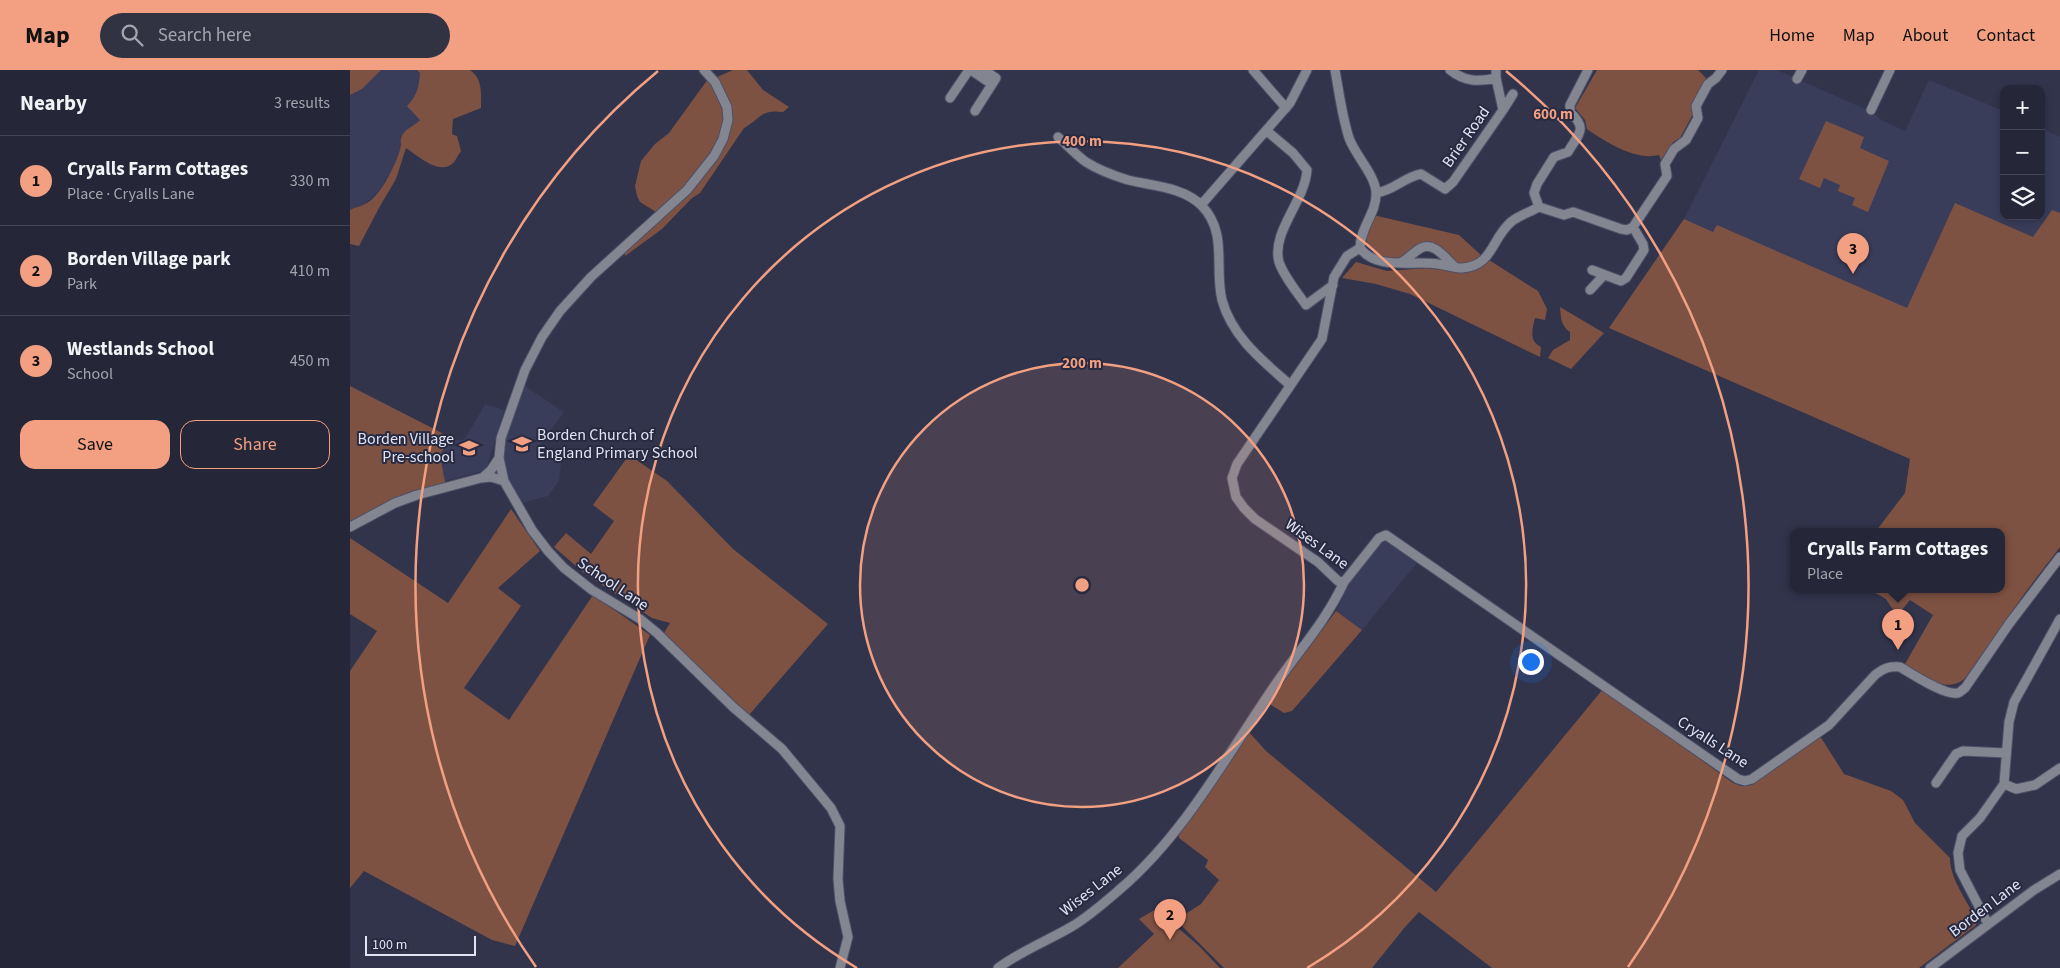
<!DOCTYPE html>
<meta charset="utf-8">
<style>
body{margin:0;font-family:"Source Sans 3",sans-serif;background:#313343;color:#f1f3f6}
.controls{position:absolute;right:15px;top:15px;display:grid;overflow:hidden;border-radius:10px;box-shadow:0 2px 8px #0003}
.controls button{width:45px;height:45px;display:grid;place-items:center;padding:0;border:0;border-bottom:1px solid #424453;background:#252738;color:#f1f3f6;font:25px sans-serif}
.scale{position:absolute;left:15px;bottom:12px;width:111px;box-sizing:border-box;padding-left:5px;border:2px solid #e1e4f3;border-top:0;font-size:14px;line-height:18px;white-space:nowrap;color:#e1e4f3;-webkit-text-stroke:4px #272a40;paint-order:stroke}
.you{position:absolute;left:1180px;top:591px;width:18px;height:18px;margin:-12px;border:4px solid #fff;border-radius:50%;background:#1a73e8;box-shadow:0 0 0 8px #1a73e833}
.badge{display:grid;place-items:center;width:32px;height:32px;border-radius:50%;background:#f39f82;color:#111;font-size:16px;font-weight:700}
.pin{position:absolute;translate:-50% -41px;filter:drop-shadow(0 1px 2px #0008)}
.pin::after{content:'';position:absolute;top:26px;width:18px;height:15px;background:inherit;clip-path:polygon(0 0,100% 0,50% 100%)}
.popup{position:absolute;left:1440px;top:458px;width:215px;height:65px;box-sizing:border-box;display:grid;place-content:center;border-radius:10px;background:#252738;filter:drop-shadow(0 1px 4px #0005);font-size:16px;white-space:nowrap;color:#a3a5ae}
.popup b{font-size:19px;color:#f1f3f6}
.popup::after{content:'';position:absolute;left:50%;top:100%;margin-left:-10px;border:10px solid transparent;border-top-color:#252738}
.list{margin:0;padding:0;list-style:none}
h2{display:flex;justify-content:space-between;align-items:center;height:65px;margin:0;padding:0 20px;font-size:21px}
h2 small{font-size:16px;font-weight:400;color:#a3a5ae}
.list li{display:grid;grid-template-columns:32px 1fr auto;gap:15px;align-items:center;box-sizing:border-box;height:90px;padding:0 20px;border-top:1px solid #424453}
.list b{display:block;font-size:19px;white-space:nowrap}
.list p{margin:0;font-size:16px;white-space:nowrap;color:#a3a5ae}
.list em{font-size:16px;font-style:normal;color:#a3a5ae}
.actions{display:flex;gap:10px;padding:15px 20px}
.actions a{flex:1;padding:11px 0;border:1px solid #f39f82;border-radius:15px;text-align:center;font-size:18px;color:#f39f82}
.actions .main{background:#f39f82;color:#111}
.icon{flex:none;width:28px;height:28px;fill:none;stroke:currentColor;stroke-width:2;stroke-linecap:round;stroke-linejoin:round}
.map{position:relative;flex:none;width:1710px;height:898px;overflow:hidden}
header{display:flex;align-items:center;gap:30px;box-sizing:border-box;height:70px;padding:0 25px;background:#f39f82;color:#111}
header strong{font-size:24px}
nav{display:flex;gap:28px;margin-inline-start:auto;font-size:18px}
.search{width:350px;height:45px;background:#313343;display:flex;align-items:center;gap:12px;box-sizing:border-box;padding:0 18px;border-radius:28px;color:#a3a5ae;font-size:19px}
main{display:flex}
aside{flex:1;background:#252738}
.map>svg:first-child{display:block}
.built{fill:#393d5a}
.green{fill:#7e5243}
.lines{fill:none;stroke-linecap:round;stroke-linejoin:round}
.minor-casing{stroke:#4d5066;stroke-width:11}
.minor{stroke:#838591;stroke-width:9}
.ring{fill:none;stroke:#f39f82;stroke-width:2.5}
.labels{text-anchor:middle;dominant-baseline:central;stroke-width:4;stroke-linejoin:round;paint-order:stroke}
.street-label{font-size:16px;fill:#e1e4f3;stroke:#272a40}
.poi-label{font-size:16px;fill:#e1e4f3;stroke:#272a40;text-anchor:start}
.centre{fill:#f39f82;stroke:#272a40;stroke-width:2.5}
.ring-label{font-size:15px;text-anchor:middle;font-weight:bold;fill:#f39f82;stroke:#272a40;stroke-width:4;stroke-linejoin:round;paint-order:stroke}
</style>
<header>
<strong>Map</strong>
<div class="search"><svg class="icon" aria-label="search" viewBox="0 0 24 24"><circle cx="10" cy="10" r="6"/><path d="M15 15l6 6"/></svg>Search here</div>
<nav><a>Home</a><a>Map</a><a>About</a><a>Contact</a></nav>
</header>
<main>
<aside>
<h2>Nearby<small>3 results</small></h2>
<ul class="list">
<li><span class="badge">1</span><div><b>Cryalls Farm Cottages</b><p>Place · Cryalls Lane</p></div><em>330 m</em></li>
<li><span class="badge">2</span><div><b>Borden Village park</b><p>Park</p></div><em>410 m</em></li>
<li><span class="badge">3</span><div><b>Westlands School</b><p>School</p></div><em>450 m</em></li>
</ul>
<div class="actions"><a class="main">Save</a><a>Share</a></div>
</aside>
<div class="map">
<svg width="1710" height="898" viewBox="0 0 1710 898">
<rect width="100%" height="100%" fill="#31344b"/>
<path class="built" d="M31,0h35l4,3 -1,10 -4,15 5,22 -5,6 -9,4 -6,8 1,8 -7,20 -16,26 -13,12 -15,6v-115l12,-6z
M1409,0h18l25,11 63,28 6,1 9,9 25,12 24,-51 75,31v105h37v-88l19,9v237l-451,-46 75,-109z
M175,316l39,26 -25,34 15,8 7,9 -2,18 -11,15 -26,7 -13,-24 -6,-23 1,-14 17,-49z
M135,334l19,6 -18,60 -41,11 -5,-26 10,-16 14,1z
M1036,471l32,21 -56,68 -26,-19 15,-32 27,-36z"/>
<path class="green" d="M0,0h31l-19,19 -12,6z
M67,0h53c13,9 11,24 11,38l-28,11 -1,15 5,2 4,15c-3,4 -6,11 -9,13 -14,11 -35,-9 -46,-16l-10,31 -16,27 -21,40 -9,-2v-34c5,-3 10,-3 15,-6 15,-6 33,-43 36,-59 0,-4 -1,-4 0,-7 3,-10 13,-11 19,-18l-13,-14c10,-10 12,-19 13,-33z
M383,0h14l16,20 26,17 -6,5c-23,-3 -22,7 -39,16l-44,65 -8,5 -30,31 -37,27v-6l65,-56 5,-8 36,-65 -16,-43z
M1247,0h101l8,8 -14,26 1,10 -13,24 -7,4 -12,18 -2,-5c-24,6 -53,-13 -72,-26l-2,-9 -10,-12z
M358,9c5,9 13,19 15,28 6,28 -30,72 -49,91 -5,5 -12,10 -18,14l-16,-10 -3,-6 -2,-10 6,-25 14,-17 14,-11z
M1476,51l38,16 -4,11 29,13 -21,51 -16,-7 3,-7 -17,-7 2,-6 -16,-7 -4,10 -21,-9z
M1605,133l78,34 19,-27 8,3v334l-33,43 -61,87c-16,18 -47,1 -61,-13l28,-49 -23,-15 -13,16 -11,-17 -18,-10h134v-58h-126l29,-38 5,-34 -301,-131 75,-109 29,13 4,-7 190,83z
M1023,145l86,20 24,22 -7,6 -16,4 -27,-22 -24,12 -19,5 -17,-8 1,-3 -7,-5v-12z
M1139,190l49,31 9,18 -2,11 -10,-2c-3,12 -6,23 6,29l-1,10 -130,-63 -34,-10 -34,-6 14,-16 31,9 40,-3 32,4z
M1210,237l44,26 -33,36 -23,-11 5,-8 17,-10v-8c-9,-6 -9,-14 -10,-25z
M0,316l90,46 10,7 -10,16 6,32 -96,39z
M279,385l38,26 66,68 95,75 -79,91 -82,-76 -3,-6 6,-10 -18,-5 -68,-45 -30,-26 12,-14 25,21 23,-33 -21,-16z
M161,439l29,42 -42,37 23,18 -57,82 45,32 84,-125 57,40 -135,311 -23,-6 -128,-69 -14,17v-217l27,-40 -27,-17v-76l98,65z
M986,541l26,19 -70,81 -8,2 -16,-10z
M1253,619l130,94 8,3 11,-1 68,-49 24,38 47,17 12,9 12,23 35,35c-1,18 18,46 27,61l-1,6 -57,43h-427l-73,-56 -14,15 -33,41h-148l-48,-48 25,-16 18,-24 -14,-13 3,-7 -29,-22v-4l70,-102 17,19 170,141z
M806,839l43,37 21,22h-102l36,-34 -15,-15z"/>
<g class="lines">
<g class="minor-casing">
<path id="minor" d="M354,0l11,12 12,25 1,13 -5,19 -9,17 -27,34 -96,87 -31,34 -18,26 -17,33 -24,68 -2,20 5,23 28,49 16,21 16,17 28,22 48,29 17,14 76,74 49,42 49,59 9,18 -2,53 2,22 8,36 -8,31
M621,0l16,11
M903,0l33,38
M985,0c4,22 7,46 14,68 6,17 27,38 27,55 1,19 -16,35 -16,55
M1100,0c15,12 29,12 46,8
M1447,9l5,-9
M600,28l19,-28
M1153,40l10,-16
M1521,40l19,-40
M625,41l21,-33 -12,-8
M917,61l26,22 14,17c-2,31 -36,62 -28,92 5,15 18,30 27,43l27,-20
M708,67c9,8 18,18 28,25 11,7 29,14 42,18 24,6 56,7 74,26 26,27 12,62 20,94 10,37 41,61 68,85
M1026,123c19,-3 28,-16 45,-19l24,15 8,-7 50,-72 -7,-32v-8
M851,135l89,-102 17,-33
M1189,137l25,8 9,-3 48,17 6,1 6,-3 34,-51 -2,-12 9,-15 12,-9 12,-22 -2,-12 12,-22 8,-6 6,-8
M1010,178c17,23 52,12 78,16 8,1 16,4 24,4 31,-2 29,-29 49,-46 7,-6 19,-10 28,-15l-5,-14 3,-9 17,-27 14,-5c11,-19 20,-23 2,-40v-7l18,-35
M1052,192c7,-4 13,-11 19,-14 13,-7 25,11 33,18
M1242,200l29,11 5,-3 18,-28 -1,-6 -10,-17
M1240,220l14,-15
M132,408l9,-8 8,-12
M0,457l45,-24 22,-8 64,-17 10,-1 13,4
M994,512l35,-44 7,-3 352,244 7,2 7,-2 77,-54 46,-50c9,-7 14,-9 25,-8 12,7 45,29 58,26 3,-1 5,-4 7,-5l44,-64 51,-67
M1586,713l20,-29 7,-3 43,2
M1654,714l12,5 19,-4 25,-17
M1638,854l-28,-54 -2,-17 4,-17 18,-18 24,-34 5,-62 5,-20 46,-83
M648,898c23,-17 49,-27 73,-41 17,-10 33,-24 48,-37 64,-54 107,-133 154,-202 25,-37 52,-65 71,-106l-6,-1 -20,-19 -63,-43 -11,-11 -8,-11 -4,-19 5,-14 85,-125 12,-62 13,-21 13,-8
M1580,898l104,-78 26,-16"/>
</g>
<use href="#minor" class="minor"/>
</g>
<circle cx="732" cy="515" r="222" fill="#f39f82" fill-opacity=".12"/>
<g class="ring">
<circle cx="732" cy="515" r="222"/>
<path d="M507 898A444 444 0 1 1 957 898"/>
<path d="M186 897A666 666 0 0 1 308 1M1156 1A666 666 0 0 1 1278 897"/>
</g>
<defs>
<g id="school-bare" transform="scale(1.5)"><path d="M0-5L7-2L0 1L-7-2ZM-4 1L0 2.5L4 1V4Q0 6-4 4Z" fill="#f39f82" stroke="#272a40" stroke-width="2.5" paint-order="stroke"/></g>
</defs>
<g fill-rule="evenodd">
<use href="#school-bare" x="172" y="374"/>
<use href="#school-bare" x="119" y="378"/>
</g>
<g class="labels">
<g class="street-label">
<text transform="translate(1116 67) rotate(-55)">Brier Road</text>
<text transform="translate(967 474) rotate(36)">Wises Lane</text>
<text transform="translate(263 514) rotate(34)">School Lane</text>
<text transform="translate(1363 672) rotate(33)">Cryalls Lane</text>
<text transform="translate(741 820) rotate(-38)">Wises Lane</text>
<text transform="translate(1635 838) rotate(-37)">Borden Lane</text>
</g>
<g class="poi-label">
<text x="187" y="365">Borden Church of<tspan x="187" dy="18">England Primary School</tspan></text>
<text x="104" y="369" text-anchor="end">Borden Village<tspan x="104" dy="18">Pre-school</tspan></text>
</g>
</g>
<circle cx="732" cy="515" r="8" class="centre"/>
<g class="ring-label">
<text x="1203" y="49">600 m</text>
<text x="732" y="76">400 m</text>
<text x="732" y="298">200 m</text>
</g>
</svg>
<div class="controls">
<button>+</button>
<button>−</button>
<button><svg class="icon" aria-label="layers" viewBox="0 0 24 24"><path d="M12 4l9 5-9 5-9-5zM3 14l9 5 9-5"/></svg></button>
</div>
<div class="scale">100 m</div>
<div class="you"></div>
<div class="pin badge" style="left:1548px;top:580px">1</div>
<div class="popup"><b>Cryalls Farm Cottages</b>Place</div>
<div class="pin badge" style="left:820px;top:870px">2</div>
<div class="pin badge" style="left:1503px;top:204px">3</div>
</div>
</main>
